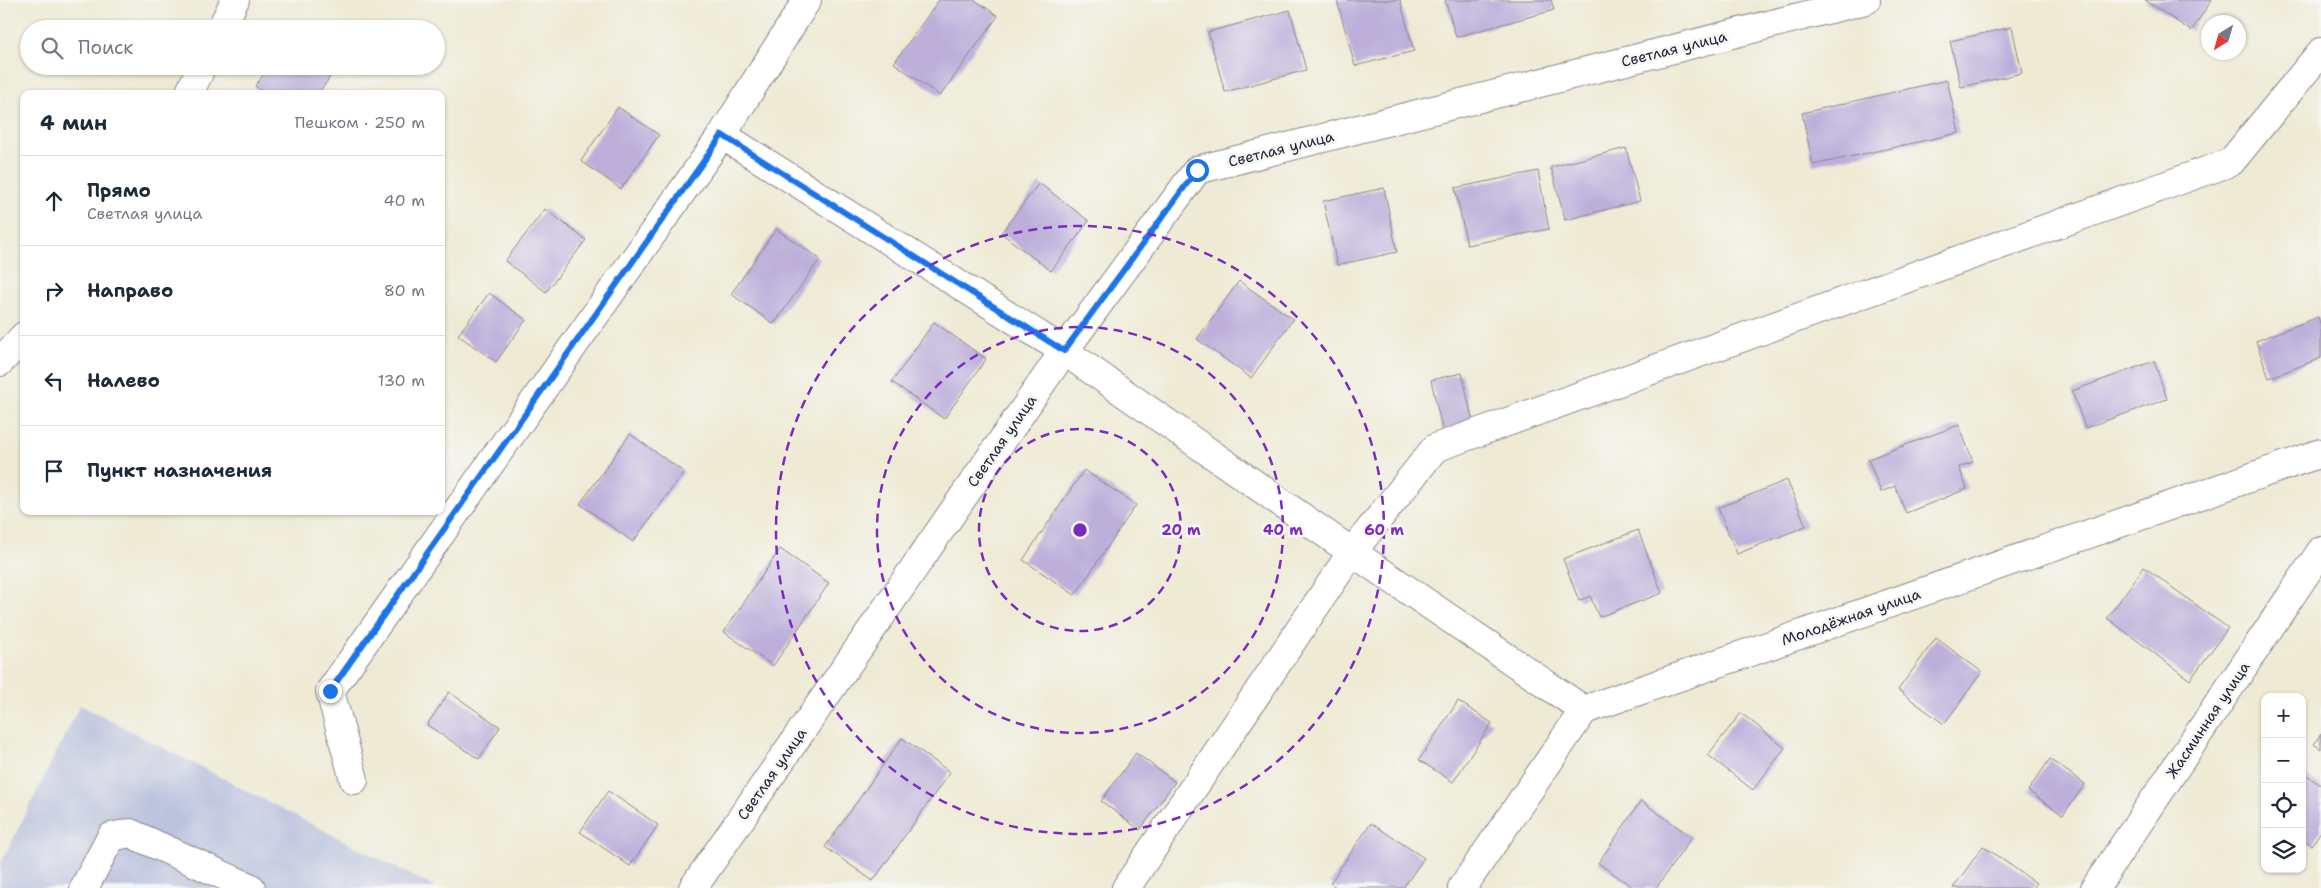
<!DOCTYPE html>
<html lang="ru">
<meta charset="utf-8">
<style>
body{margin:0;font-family:"Shantell Sans",sans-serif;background:#f2f2f3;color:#1f2937}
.controls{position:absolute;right:15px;bottom:15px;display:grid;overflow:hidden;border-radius:10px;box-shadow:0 1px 4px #0004}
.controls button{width:45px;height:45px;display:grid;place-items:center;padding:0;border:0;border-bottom:1px solid #e0e1e3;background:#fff;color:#1f2937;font:25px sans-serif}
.compass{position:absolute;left:2201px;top:15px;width:45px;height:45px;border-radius:50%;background:#fff;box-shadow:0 1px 4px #0004;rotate:217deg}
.stop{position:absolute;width:15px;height:15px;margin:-11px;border:4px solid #1a73e8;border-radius:50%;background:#fff}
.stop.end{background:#1a73e8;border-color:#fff;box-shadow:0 1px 5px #0008}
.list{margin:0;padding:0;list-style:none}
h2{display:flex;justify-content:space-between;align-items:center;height:65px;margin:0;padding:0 20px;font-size:21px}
h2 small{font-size:16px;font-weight:400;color:#747a83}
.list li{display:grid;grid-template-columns:32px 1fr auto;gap:15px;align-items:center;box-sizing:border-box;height:90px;padding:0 20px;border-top:1px solid #e0e1e3}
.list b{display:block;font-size:19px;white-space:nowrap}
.list p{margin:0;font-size:16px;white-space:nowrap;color:#747a83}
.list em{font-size:16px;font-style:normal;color:#747a83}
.icon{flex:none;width:28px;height:28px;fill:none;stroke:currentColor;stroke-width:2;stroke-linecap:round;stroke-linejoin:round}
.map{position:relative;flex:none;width:2321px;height:888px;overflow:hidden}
.search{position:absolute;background:#fff;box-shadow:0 1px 4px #0004;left:20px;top:20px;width:425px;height:55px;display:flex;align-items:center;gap:12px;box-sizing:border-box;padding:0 18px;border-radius:28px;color:#747a83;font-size:19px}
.panel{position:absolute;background:#fff;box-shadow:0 1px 4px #0004;left:20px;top:90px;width:425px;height:425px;border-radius:10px}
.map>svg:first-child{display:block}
.industrial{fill:#bcc3de}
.building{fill:#bcafda}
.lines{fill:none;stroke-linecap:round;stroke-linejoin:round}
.minor-casing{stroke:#888688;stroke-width:30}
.minor{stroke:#fff;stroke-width:28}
.route{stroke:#1a73e8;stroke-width:6}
.ring{fill:none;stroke:#7b2cbf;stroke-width:2.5;stroke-dasharray:9 6}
.labels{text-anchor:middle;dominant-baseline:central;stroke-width:5;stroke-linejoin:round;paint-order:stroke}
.street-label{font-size:15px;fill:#22223b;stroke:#f6f6f2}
.centre{fill:#7b2cbf;stroke:#f6f6f2;stroke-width:2.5}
.ring-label{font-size:15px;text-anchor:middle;font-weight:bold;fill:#7b2cbf;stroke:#f6f6f2;stroke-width:5;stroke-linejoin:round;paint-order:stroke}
</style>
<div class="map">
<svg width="2321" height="888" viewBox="0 0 2321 888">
<rect width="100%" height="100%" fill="#f6f6f2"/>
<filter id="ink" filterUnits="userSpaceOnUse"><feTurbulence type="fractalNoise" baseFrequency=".02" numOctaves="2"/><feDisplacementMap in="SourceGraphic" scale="10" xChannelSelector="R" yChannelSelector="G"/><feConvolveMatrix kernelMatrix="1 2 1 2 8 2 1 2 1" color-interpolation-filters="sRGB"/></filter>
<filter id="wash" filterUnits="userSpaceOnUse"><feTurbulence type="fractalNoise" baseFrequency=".0096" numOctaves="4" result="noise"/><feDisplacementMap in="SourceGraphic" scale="20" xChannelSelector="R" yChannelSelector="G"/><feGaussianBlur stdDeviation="1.12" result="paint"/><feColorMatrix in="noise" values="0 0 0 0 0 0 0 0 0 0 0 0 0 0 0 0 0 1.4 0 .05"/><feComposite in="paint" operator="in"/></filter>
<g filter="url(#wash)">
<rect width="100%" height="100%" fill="#eeead4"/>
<path class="industrial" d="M80,705l356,183h-436v-23z"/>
<g id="blocks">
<path class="building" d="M939,0h36l23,16 -58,80 -46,-33z
M1337,0h63l14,51 -59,15z
M1445,0h106l3,10 -98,27z
M2145,0h67l-21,31z
M1290,10l16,60 -81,22 -17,-60z
M2012,27l10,46 -61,14 -11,-46z
M270,66h66l1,1 -19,27h-53l-10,-8z
M1947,80l12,53 -146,32 -11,-52z
M618,107l41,28 -38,54 -40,-28z
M1626,148l14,53 -75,19 -14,-53z
M1538,171l11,58 -82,16 -12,-57z
M1039,183l50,38 -38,50 -50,-38z
M1384,188l13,64 -60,13 -14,-64z
M545,209l41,31 -40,52 -41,-31z
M776,229l44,30 -46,65 -43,-30z
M1239,281l54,38 -42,59 -54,-39z
M489,293l37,27 -30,42 -38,-27z
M2318,317l3,9v32l-52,20 -13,-37z
M934,322l52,37 -42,60 -52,-37z
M2154,361l13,38 -82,29 -13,-37z
M1462,373l12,54 -31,6 -12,-53z
M1959,425l14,37 -14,5 8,22 -61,24 -11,-27 -14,6 -13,-33z
M630,434l54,38 -51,70 -53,-38z
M1084,470l52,35 -61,90 -52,-35z
M1787,480l19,46 -69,28 -19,-46z
M1638,530l24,63 -63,24 -9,-21 -11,5 -16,-42z
M780,549l49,34 -56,83 -49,-34z
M2144,567l84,61 -38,52 -83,-62z
M1936,638l46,34 -38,52 -46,-34z
M449,692l51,35 -21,32 -52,-34z
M1458,701l34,22 -39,59 -34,-22z
M1741,713l44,35 -32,42 -45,-35z
M2321,734v15l-7,-5z
M902,738l48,34 -77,109 -48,-34z
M1136,753l39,29 -35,48 -39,-29z
M2050,759l35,25 -22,31 -35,-24z
M2302,773l19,12v46l-9,14 -10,-6z
M608,791l50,34 -28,41 -50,-34z
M1641,801l51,36 -36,51h-22l-36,-25z
M1371,823l53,35 -21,30h-66l-7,-5z
M1983,846l53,37 -4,5h-79z"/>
</g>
</g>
<g filter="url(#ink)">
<use href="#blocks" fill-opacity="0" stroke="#888688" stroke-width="1"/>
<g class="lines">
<g class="minor-casing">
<path id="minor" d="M221,29l14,-29
M189,94l13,-28
M722,135l342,216 288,201 232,158
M0,362l24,-26
M354,780l-24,-89 392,-556 85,-135
M84,888l27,-51 19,-4 121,55
M693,888l371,-537 133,-181 669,-170
M1126,888l226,-336 83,-104 796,-286 90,-110
M1462,888l122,-178 737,-257
M2095,888l226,-337"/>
</g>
<use href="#minor" class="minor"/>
</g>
</g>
<g class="lines" filter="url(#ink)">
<path class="route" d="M330,691l392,-556 342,216 133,-181"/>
</g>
<g class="ring">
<circle cx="1080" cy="530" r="101"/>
<circle cx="1080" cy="530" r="203"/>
<circle cx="1080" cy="530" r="304"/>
</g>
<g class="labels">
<g class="street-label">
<text transform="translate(1674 49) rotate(-14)">Светлая улица</text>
<text transform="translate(1281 149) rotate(-14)">Светлая улица</text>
<text transform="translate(1002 441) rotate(-55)">Светлая улица</text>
<text transform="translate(1851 617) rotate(-19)">Молодёжная улица</text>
<text transform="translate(2208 720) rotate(-56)">Жасминная улица</text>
<text transform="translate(772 774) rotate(-55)">Светлая улица</text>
</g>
</g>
<circle cx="1080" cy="530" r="8" class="centre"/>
<g class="ring-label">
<text x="1181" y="535">20 m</text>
<text x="1283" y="535">40 m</text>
<text x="1384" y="535">60 m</text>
</g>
</svg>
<div class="controls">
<button>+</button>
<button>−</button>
<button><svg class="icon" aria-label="locate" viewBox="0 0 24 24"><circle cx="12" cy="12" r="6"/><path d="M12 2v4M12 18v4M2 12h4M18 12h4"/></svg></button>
<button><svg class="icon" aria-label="layers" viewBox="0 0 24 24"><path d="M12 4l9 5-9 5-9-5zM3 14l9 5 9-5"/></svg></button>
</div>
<svg class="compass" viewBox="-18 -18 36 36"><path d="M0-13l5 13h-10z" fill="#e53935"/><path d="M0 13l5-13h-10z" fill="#747a83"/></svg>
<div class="stop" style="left:1197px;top:170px"></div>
<div class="stop end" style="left:330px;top:691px"></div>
<div class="search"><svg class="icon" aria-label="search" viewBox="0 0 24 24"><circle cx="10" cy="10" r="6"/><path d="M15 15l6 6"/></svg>Поиск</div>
<section class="panel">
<h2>4 мин<small>Пешком · 250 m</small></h2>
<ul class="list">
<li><svg class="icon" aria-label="ahead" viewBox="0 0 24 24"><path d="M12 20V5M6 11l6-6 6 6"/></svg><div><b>Прямо</b><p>Светлая улица</p></div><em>40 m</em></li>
<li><svg class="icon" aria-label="right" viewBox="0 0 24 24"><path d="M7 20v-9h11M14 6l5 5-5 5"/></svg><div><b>Направо</b></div><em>80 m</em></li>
<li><svg class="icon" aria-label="left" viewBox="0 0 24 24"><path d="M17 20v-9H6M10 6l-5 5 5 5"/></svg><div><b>Налево</b></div><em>130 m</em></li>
<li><svg class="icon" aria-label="arrive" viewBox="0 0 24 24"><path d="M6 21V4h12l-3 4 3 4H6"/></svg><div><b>Пункт назначения</b></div></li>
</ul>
</section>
</div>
